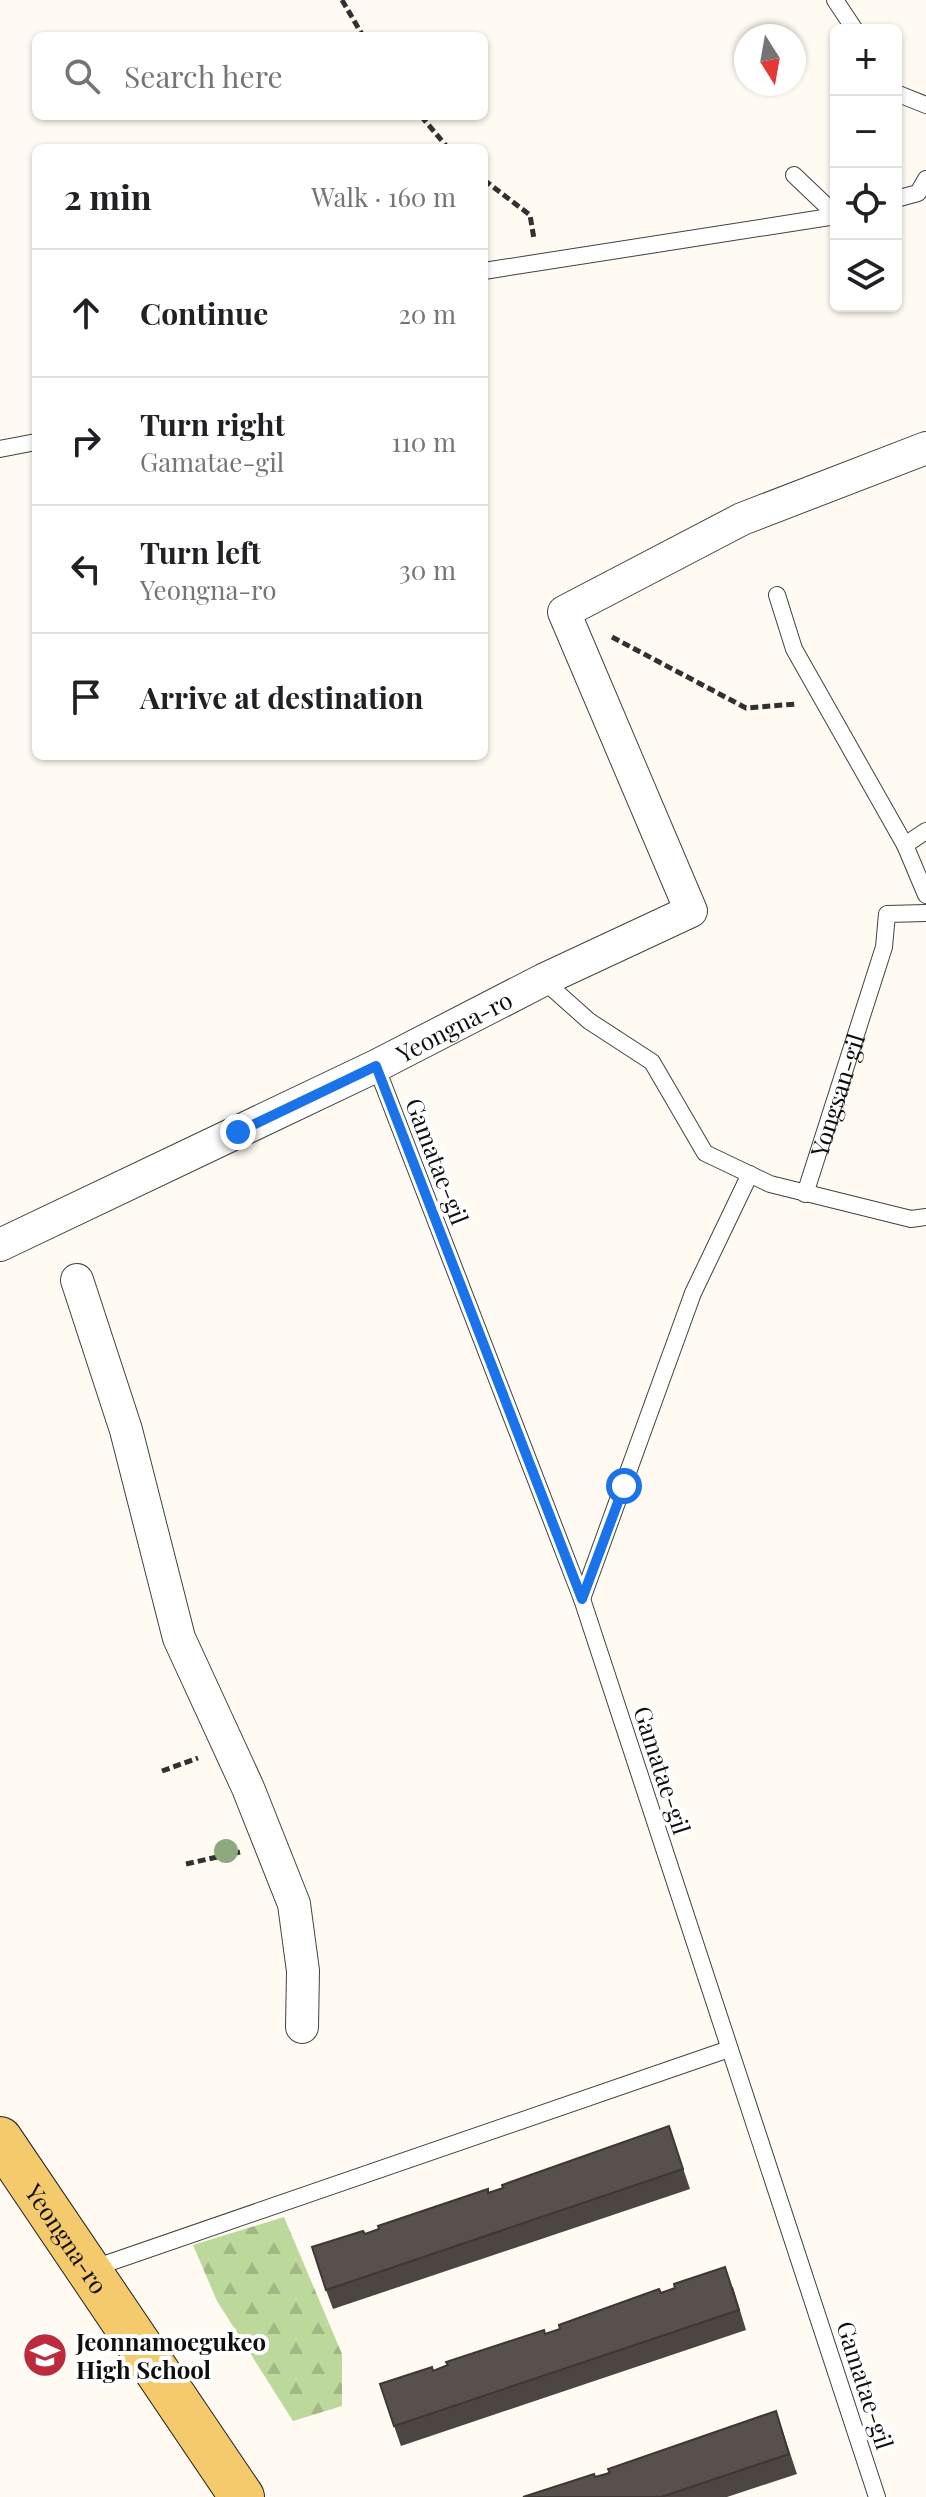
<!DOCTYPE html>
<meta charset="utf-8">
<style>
body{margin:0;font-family:"Playfair Display",serif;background:#f6f6f6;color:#202124}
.controls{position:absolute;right:24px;top:24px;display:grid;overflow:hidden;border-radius:12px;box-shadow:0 2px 6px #0004}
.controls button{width:72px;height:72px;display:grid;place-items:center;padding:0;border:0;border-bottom:2px solid #e0e0e0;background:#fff;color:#202124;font:40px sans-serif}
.compass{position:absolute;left:734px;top:24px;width:72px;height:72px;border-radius:50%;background:#fff;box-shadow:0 2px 6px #0004;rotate:169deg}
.stop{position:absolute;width:24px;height:24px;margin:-18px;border:6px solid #1a73e8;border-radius:50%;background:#fff}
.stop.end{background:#1a73e8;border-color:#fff;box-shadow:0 2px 8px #0008}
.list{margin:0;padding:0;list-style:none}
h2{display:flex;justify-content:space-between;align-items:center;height:104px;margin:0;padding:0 32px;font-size:34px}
h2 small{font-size:26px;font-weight:400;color:#757577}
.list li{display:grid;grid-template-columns:52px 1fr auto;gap:24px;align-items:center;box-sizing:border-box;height:128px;padding:0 32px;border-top:2px solid #e0e0e0}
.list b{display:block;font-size:30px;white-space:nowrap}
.list p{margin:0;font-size:26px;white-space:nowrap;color:#757577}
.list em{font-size:26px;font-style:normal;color:#757577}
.icon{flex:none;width:44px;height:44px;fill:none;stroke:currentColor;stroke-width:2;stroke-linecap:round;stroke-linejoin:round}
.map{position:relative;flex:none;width:926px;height:2497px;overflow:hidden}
.search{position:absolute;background:#fff;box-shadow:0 2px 6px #0004;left:32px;top:32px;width:456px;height:88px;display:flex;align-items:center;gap:20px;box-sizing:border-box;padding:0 28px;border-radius:12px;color:#757577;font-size:30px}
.panel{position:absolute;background:#fff;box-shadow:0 2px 6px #0004;left:32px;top:144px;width:456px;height:616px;border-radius:12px}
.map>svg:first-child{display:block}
.forest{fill:url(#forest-firs)}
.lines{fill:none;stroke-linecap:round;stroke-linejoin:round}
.lane-casing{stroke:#424242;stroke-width:18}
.street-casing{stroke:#424242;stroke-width:34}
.primary-casing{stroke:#202020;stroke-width:46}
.path{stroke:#313131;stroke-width:5;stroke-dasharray:8 4;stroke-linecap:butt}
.lane{stroke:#fff;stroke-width:16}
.street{stroke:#fff;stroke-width:32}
.primary{stroke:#f5ca6c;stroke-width:44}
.tree{fill:#8fa97e}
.wall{fill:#4c4541}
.building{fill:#58504c;stroke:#3e3835;stroke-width:2}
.route{stroke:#1a73e8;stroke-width:10}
.labels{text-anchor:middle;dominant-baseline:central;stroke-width:8;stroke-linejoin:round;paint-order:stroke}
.street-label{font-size:24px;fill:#0f0f0f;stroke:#fff}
.poi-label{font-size:24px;font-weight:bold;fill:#0f0f0f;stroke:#fff;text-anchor:start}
</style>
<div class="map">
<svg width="926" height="2497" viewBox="0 0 926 2497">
<defs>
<pattern id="forest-firs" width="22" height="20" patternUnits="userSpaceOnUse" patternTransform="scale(2)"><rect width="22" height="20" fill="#bcd99b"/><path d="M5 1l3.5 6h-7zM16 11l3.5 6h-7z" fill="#a0b984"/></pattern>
</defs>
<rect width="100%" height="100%" fill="#fffbf2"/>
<path class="forest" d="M284,2217l58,137v52l-49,15 -76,-120 -24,-56z"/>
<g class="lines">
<g class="lane-casing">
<g id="lane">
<path d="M835,0l20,30"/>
<path d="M896,93l30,12"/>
<path d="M794,175l42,40"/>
<path d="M896,199l22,-6 8,-14"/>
<path d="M484,271l352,-55"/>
<path d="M0,449l36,-7"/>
<path d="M777,595l17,54 111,196 21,50"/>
<path d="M905,845l21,-14"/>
<path d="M543,980l46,41 63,41 53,91 65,31 141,35 15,-2"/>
<path d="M376,1066l206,533 295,898"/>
<path id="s1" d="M805,1194l79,-247 3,-33 39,-1"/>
<path d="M582,1599l111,-306 57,-119"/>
<path d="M91,2269l638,-220"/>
</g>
</g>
<g class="street-casing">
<g id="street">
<path id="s2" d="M0,1245l376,-179 167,-86 148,-69 -127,-299 178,-93 184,-71"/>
<path d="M77,1280l49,150 53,208 69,150 46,116 9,67 -1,56"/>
</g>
</g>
<g class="primary-casing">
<g id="primary">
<path id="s3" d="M0,2139l242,358"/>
</g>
</g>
<path class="path" d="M342,0l21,36
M421,116l27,32
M484,180l46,35 4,24
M612,637l134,71 50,-4
M162,1771l36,-13
M186,1864l54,-12"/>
<use href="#lane" class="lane"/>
<use href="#street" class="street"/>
<use href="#primary" class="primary"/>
</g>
<circle class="tree" cx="226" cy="1851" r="12"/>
<path class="wall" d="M669,2126l21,63 -357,120 -7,-19 39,-56 124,-41z
M733,2287l13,43 -345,116 -7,-20 39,-55 112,-37 116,-41z
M776,2411l21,63 -70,23h-204l72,-20z"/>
<path class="building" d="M669,2126l14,43 -357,121 -14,-43 51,-16 2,3 14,-5 -1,-3 110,-37v4l15,-5 -1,-3z
M725,2267l14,43 -345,116 -14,-42 52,-17 1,4 15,-6 -2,-3 98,-32 1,4 15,-5 -1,-4 100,-36 2,4 14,-5 -1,-4z
M776,2411l13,43 -128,43h-138l71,-23 1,3 15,-4 -2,-4z"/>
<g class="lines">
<path class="route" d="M238,1132l138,-66 206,533 42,-113"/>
</g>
<defs>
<g id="school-disc" transform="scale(2.3)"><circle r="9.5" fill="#bd2a3b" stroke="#fff"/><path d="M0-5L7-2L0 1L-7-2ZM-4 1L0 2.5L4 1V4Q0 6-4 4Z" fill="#fff"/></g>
</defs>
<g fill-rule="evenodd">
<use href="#school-disc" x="45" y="2355"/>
</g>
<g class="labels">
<g class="street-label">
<text stroke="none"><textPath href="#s2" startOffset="504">Yeongna-ro</textPath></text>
<text stroke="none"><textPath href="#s1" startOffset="104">Yongsan-gil</textPath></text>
<text transform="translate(438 1161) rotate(69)">Gamatae-gil</text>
<text transform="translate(663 1770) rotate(72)">Gamatae-gil</text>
<text stroke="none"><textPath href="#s3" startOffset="120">Yeongna-ro</textPath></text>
<text transform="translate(866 2385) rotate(72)">Gamatae-gil</text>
</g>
<g class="poi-label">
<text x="76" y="2341">Jeonnamoegukeo<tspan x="76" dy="28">High School</tspan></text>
</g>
</g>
</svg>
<div class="controls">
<button>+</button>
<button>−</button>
<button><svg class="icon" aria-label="locate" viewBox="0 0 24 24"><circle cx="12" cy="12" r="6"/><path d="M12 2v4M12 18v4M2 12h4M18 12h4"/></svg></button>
<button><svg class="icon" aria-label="layers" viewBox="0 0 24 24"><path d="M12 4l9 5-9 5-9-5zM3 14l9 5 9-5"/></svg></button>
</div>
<svg class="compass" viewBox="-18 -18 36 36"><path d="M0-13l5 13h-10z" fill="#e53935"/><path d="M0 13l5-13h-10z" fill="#757577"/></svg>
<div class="stop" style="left:624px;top:1486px"></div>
<div class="stop end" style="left:238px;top:1132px"></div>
<div class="search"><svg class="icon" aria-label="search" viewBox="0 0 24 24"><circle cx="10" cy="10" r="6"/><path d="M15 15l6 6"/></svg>Search here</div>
<section class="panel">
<h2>2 min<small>Walk · 160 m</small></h2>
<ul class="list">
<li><svg class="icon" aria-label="ahead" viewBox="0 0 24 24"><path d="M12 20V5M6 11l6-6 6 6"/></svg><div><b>Continue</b></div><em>20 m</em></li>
<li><svg class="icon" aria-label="right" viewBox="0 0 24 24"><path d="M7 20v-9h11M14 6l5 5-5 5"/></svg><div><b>Turn right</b><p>Gamatae-gil</p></div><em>110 m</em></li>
<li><svg class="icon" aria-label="left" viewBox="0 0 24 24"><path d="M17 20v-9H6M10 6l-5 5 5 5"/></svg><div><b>Turn left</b><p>Yeongna-ro</p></div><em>30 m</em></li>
<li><svg class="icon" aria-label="arrive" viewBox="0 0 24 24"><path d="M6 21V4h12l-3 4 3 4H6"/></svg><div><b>Arrive at destination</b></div></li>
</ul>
</section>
</div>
